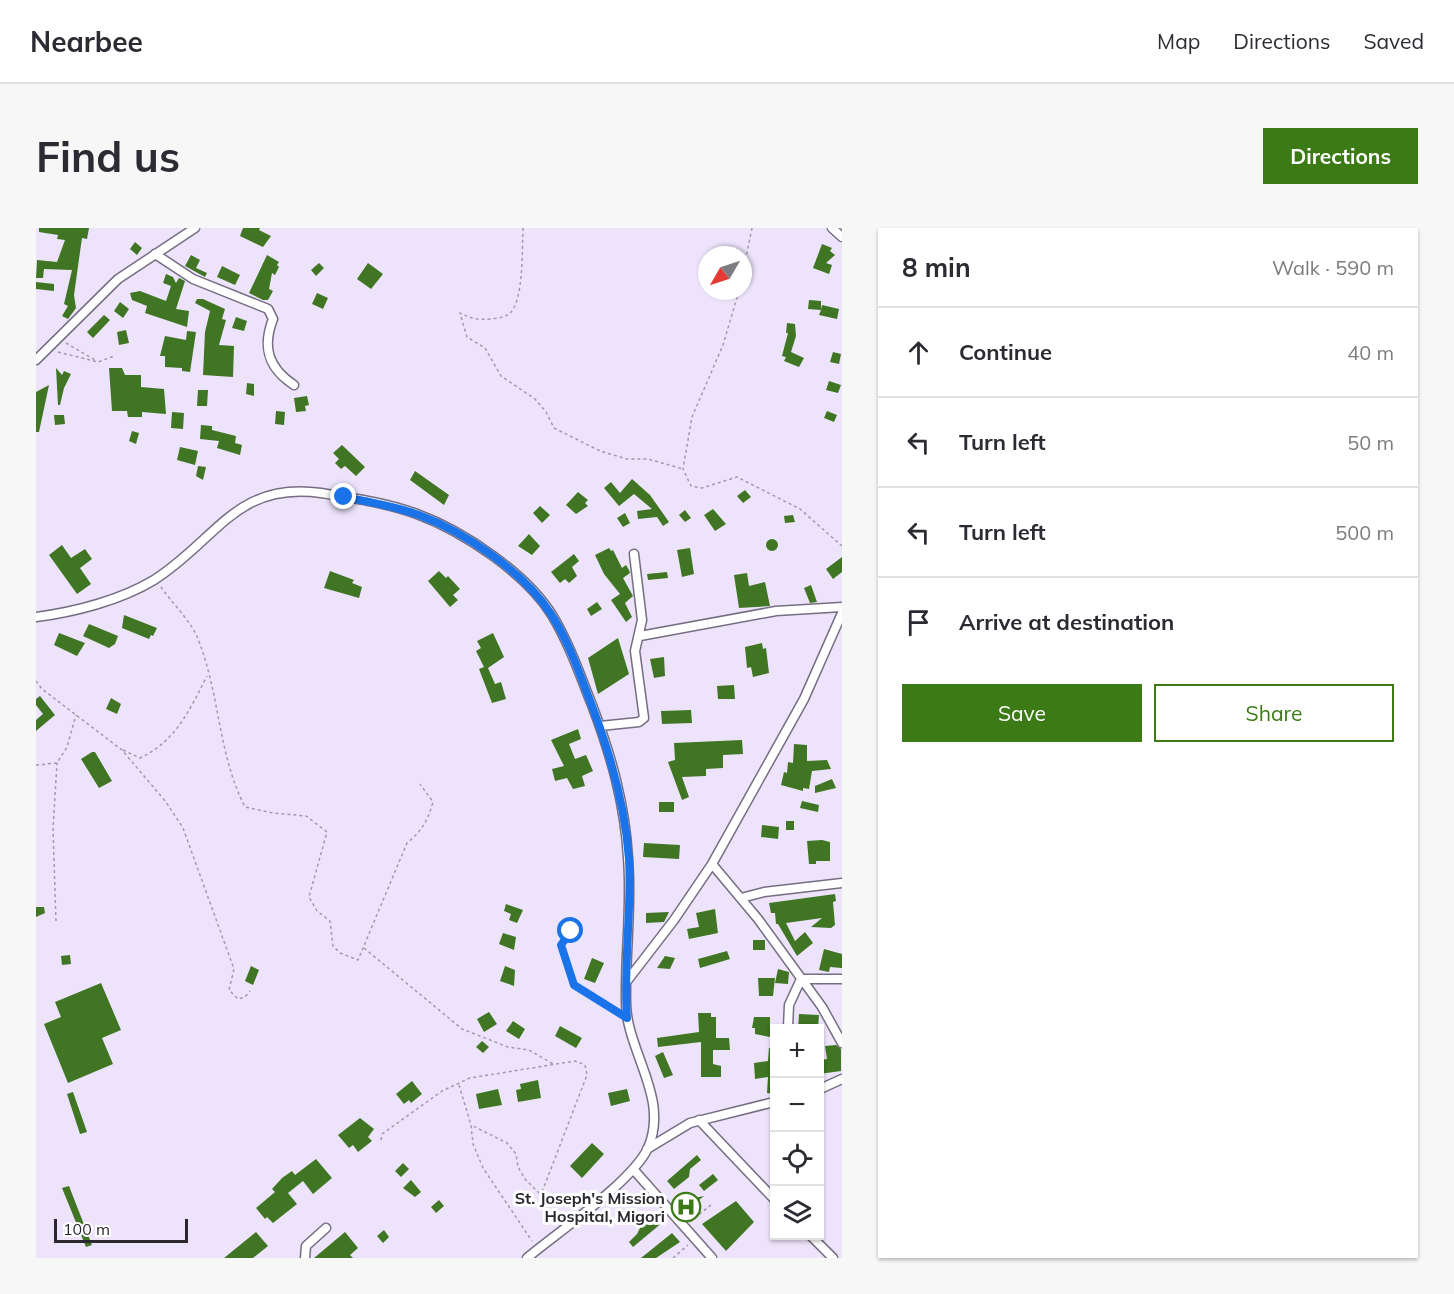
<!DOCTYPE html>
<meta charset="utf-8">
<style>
body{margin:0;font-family:Mulish,sans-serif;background:#f7f7f7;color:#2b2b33}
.controls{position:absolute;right:18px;bottom:18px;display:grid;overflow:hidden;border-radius:0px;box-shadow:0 2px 4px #0004}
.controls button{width:54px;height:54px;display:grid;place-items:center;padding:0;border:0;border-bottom:2px solid #e1e1e2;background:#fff;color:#2b2b33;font:30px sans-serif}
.compass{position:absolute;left:662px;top:18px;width:54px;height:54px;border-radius:50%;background:#fff;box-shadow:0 2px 4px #0004;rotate:231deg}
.scale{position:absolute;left:18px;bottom:15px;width:134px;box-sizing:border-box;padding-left:6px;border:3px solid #2a272f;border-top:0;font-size:16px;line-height:21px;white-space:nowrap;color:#2a272f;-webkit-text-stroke:4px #fff;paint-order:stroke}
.stop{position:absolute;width:18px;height:18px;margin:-14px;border:4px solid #1a73e8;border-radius:50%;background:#fff}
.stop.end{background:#1a73e8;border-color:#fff;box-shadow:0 2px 6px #0008}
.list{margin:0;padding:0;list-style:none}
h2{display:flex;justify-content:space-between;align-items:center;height:78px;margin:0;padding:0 24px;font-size:26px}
h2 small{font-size:20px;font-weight:400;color:#7c7c81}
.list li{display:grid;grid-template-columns:39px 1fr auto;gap:18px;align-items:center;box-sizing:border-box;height:90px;padding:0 24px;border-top:2px solid #e1e1e2}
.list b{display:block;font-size:22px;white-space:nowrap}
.list em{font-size:20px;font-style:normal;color:#7c7c81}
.actions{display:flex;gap:12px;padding:18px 24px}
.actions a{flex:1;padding:14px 0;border:2px solid #3c7a16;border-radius:0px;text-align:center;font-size:21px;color:#3c7a16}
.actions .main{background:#3c7a16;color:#fff}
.icon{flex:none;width:33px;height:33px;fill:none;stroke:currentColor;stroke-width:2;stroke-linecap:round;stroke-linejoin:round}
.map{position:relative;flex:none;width:806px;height:1030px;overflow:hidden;border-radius:0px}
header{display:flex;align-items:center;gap:36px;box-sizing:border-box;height:84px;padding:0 30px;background:#fff;border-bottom:2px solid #e1e1e2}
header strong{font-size:28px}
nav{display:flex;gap:33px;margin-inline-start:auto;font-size:21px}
.intro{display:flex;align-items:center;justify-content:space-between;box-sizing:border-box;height:144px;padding:0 36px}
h1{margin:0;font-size:42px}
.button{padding:15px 27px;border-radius:0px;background:#3c7a16;color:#fff;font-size:21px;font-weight:700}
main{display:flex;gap:36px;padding:0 36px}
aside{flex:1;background:#fff;border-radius:0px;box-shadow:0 2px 4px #0004}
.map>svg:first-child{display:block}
.building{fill:#3f7523}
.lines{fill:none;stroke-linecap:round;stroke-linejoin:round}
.street-casing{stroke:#756d81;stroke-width:11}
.path{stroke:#a09aab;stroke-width:1.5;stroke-dasharray:3 3;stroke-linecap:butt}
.street{stroke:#fff;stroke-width:8}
.route{stroke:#1a73e8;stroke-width:8}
.labels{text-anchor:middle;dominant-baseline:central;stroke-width:6;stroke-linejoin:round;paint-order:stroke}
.poi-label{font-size:16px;font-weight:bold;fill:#2a272f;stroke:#fff;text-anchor:end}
</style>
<header>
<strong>Nearbee</strong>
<nav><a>Map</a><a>Directions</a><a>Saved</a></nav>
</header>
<div class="intro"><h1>Find us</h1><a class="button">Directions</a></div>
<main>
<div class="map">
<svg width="806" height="1030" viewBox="0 0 806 1030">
<rect width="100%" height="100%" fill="#ede4fb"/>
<path class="building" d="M3,0h50l-2,11 -5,-1 -3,21 -5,36 2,13 -8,11 -6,-3 6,-10 -4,-2 8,-34 -28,-1 -1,9h-7l1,-18 20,2 8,-22 -8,-1 1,-4 -19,-3z
M207,0h17l-1,2 12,6 -8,11 -23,-11z
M99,14l7,6 -5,7 -7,-6z
M786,16l10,4 -2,3 5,4 -9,8 6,2 -3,9 -16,-6z
M155,27l9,5 -4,8 11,5 -2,4 -20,-11z
M231,27l12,7 -2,3 2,2 -4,8 -3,-2 -3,16 4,2 -5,9h-5l-14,-7z
M283,35l5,5 -8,8 -5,-6z
M332,35l15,11 -12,15 -14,-10z
M186,38l18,9 -5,10 -18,-8z
M130,46l7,3 3,6 3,-5 6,3 -9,28 13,2 -2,16 -42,-14 2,-7 -15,-6 -2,-7 10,-2 26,10 5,-15 -8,-3z
M0,54l18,2v7l-18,-2z
M281,65l11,5 -5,11 -11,-5z
M161,71h6l22,10 -3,10 4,1 -7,25 15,1 -1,31 -30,-2 2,-43 5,-21 -15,-8z
M773,72l12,1v9l1,-5 17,4 -2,10 -18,-4 2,-5 -13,-1z
M84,74l9,7 -6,9 -9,-7z
M68,87l6,5 -17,18 -6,-6z
M200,89l11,4 -3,10 -12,-3z
M751,95l8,1 1,12 -5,16 13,6 -5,9 -15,-6 2,-4 -4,-1 6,-23h-2z
M90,102l3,13 -10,2 -2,-13z
M151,103l9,1 -6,40 -8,-1v-3l-17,-1v-11h-5l5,-20 21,4z
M797,124l8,2 -2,10 -9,-2z
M20,140l6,7 2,-4 7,3 -7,14 -4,17h-2z
M73,140h13l3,7h16v12l23,2 2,25 -24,-2v5h-14l-1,-6h-15z
M793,153l12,4 -3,8 -12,-3z
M211,155l7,1v12l-8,-2z
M13,157l-10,47h-3v-40z
M162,162h10l-1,16h-10z
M271,168l2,9 -4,1 1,5 -10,1 -2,-14z
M240,183l9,1 -1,13 -9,-1z
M791,183l10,4 -3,7 -10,-4z
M136,184l12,1 -1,16 -12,-1z
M18,187h10l1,9 -10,1z
M165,197l11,1v4l24,6 -1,7 7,2 -2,10 -23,-7 2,-7 -19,-2z
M96,203l7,2 -3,11 -7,-3z
M306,217l23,22 -9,9 -11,-10 -4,3 -6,-6 4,-4 -6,-6z
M144,219l18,4 -3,14 -18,-5z
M162,238l8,1 -3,13 -7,-4z
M379,243l34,24 -5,10 -34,-25z
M596,251l18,16 19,27 -6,4 -6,-9 -19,2 -1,-8 15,-2 -18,-15 -15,12 -15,-18 7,-6 9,11z
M709,262l6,7 -8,6 -6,-7z
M542,264l10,8 -3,3 3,3 -12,8 -10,-9z
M504,278l10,9 -8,8 -9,-10z
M677,281l13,15 -11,7 -11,-16z
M649,282l6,8 -6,4 -6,-7z
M589,285l5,10 -7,4 -6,-9z
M757,287l2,7 -10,1 -1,-7z
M493,306l11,12 -8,9 -14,-9z
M730 317a6 6 0 1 1 12 0a6 6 0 1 1-12 0Z
M26,317l9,13 14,-9 7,10 -12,9 11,16 -14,10 -28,-39z
M573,320l2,3 2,-1 9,18 4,-3 3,5 1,3 -7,5 10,18 -8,7 7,14 -6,5 -15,-22 9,-6 -16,-20 -9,-19z
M654,320l4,26 -12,3 -5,-27z
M538,326l5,7 -7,6 5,9 -8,7 -4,-4 -5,4 -9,-11z
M806,329v15l-9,7 -7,-10z
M294,343l24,9 -2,3 10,4 -3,11 -35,-10z
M403,343l7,7 2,-2 12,13 -7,6 5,5 -8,7 -22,-26z
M631,344l1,6 -20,2 -1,-6z
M711,345l2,13 16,-4 5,24 -31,2 -5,-33z
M775,357l6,17 -7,1 -6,-15z
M561,374l5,7 -11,7 -4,-7z
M88,387l33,13 -4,8 -2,-1 -2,4 -27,-11z
M53,396l29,12 -3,8 -6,4 -26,-12z
M23,405l26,10 -8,13 -23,-11z
M457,405l11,24 -16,11 7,16 6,-2 5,17 -14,4 -13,-34 5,-2 -8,-16 5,-3 -4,-7z
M582,410l11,36 -31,20 -10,-36z
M726,415l1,6 3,-1 3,25 -16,4 -2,-10 -4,1 -2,-21z
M628,429l1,19 -11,2 -4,-19z
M698,457l1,14h-17l-1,-13z
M4,468l15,19 -19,16v-11l7,-6 -7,-9v-6z
M75,470l10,6 -4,10 -11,-5z
M655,482l1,13 -30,1 -1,-13z
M542,501l3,10 -12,5 6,15 11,-4 7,16 -11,5 3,10 -12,3 -6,-11 -12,3 -3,-12 12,-3 -13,-26z
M706,512l1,14 -20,1v13l-17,1v7l-24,1 7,20 -7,3 -14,-38 7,-2 -1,-17z
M758,516l13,1v16l20,-1 4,9 -19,2 -3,18 -6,-1v3l-22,-6 3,-13 3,1 1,-11 5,1z
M56,524h3l17,29 -13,7 -18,-29z
M796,551l4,9 -21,5v-7z
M766,573l17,4 -1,7 -18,-4z
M623,574h15v10h-15z
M750,593h8v9h-8z
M726,597l17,2 -1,12 -17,-2z
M786,612l8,2v19h-14v3h-7l-2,-23z
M608,615l36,2 -1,14 -36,-2z
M799,666l1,7 -3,1 2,23 -4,3 -20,-1 11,-9 -36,5 9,18 10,-9 8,11 -16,13 -19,-32h-2l-1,-11h-4l-2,-10z
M470,676l17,6 -6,13 -8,-3 2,-6 -7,-3z
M0,679h8l1,6 -9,4z
M679,681l3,24 -29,6 -2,-10 12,-2 -3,-14z
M633,684l-5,10 -18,1v-10z
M467,705l13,4 -2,13 -15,-6z
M717,712h12v10h-12z
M788,721l18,5v14l-12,-1 -1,5 -10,-2z
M691,723l3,8 -30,9 -2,-9z
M34,727l1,9 -9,1 -1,-9z
M629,728l10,2 -5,11 -13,-1z
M556,730l12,5 -9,20 -11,-4z
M215,738l8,4 -6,15 -8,-4z
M469,738l10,4 -1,16 -14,-5z
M742,741l11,3 -1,12 -13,-1z
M722,750h17l-2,18h-14z
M65,755l20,47 -19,8 11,26 -45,19 -24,-59 17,-7 -6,-15z
M453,784l8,12 -13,8 -7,-13z
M662,785h13v4h5v21h13l1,12h-17v14l8,2v11h-20v-35l-43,5 -1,-9 42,-6z
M763,786l20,1 -1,14h-20z
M718,789h16v20l-15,-3v-6h-3z
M477,793l12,8 -6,10 -13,-8z
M524,798l22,12 -6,10 -21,-12z
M446,813l7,6 -6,6 -7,-6z
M800,817l5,4v22l-22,3v-14l8,-1 -2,-13z
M733,820h5v46l-7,-1 1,-16 -13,2 -1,-16 14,-2z
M627,824l10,23 -9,3 -9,-22z
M502,852l3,18 -23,4 -2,-12 5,-1 -1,-5z
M376,853l10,13 -11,9 -2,-3 -5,4 -8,-10z
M462,861l4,16 -23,4 -3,-15z
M591,861l3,12 -19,5 -3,-13z
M37,864l14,40 -7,2 -13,-40z
M324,890l14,11 -6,8 4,4 -14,11 -5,-7 -4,3 -11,-13z
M556,915l12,11 -22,24 -12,-12z
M661,927l4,5 -11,9 -1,8 -15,12 -7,-8z
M280,931l16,19 -19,16 -10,-13 -15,12 9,11 -24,19 -6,-6 -2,2 -9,-11 19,-16 -3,-3 10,-11 10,-7 3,4z
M367,935l6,6 -8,8 -6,-6z
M677,946l5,6 -14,11 -5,-6z
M375,952l10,12 -6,5 -12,-9z
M33,958l23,59 -6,2 -24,-59z
M668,968l-16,13 -7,-8 8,-2z
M403,972l5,6 -8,7 -5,-6z
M700,973l18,21 -28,29 -24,-27z
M620,985l7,9 -30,25 -4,-5 8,-8 4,-8z
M348,1002l5,7 -6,6 -6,-7z
M220,1004l12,14 -15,12h-29z
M309,1004l13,16 -8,7 3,3h-39z
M636,1005l8,9 -24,16h-15z"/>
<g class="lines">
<g class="street-casing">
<path id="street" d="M796,0l10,9
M119,26l38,25 75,30 5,10c-11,28 -5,49 21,66
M0,132l82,-81 77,-51
M0,389c39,-5 85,-17 118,-37 63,-40 82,-99 167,-87 32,5 66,10 96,21 46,17 109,59 135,101 17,28 28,60 40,90 19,50 33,99 36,153 4,48 -3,96 -2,144 0,49 44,95 22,146 -16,34 -90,84 -121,110
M604,408l136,-25 66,-4
M564,498l39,-4 5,-4 -9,-67 7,-31 -8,-66
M676,636l46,55 64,88 20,36
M705,670l23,-6 78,-9
M591,753l47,-61 38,-56 92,-165 38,-86
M752,800l1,-23 12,-26h41
M784,861l22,-10
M663,892l75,79
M611,921l43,-26 84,-21
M597,941l79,89
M775,1008l22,22
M269,1030l1,-12 20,-18"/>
</g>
<path class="path" d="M487,0c-1,19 1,75 -14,86 -5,4 -12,4 -18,5 -13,1 -19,0 -31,-6l7,24 18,11 16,28 34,23 11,13 8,16 46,23 27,8h21l35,10
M707,44l9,-44
M703,63l-16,54 -31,72 -9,52 8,17 11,2 35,-11 63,32 42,37
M30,115l29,17
M22,124l40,10 16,-6
M125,359c11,16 30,34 37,52 22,55 20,116 47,168l28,6 33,3 21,16 -18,65 8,14 13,10 3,25 7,7 18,7 49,-117c15,-12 21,-23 26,-41l-13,-18
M0,453l6,8 80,61 44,52 17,26 51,141 -5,21 9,9 7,-2 5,-6
M87,522l17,8c36,-17 49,-47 67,-82
M0,537l21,-2 10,-16 9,-32
M541,692l-16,25 13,40 44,28
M20,693l-3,-92 4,-66
M328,720l98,81 46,18 21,3 24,14
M423,857l12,40 2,19 10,24 49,73
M345,912l1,-6 60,-43 28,-13 105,-17 10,4 2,10 -45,117 -3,1 -14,-14 -7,-12 -2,-13 -9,-11 -36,-18
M654,994l22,-18
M637,1030l15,-13"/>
<use href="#street" class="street"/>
</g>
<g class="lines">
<path class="route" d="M308,269c25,5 51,9 75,18 46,17 106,58 132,99 18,28 29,61 41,92 19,50 33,99 37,153 3,53 -6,106 -2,159l-53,-33 -13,-40 10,-14"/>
</g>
<defs>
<g id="hospital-ring" transform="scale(1.5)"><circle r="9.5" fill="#fff" stroke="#3c7a16" stroke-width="1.5"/><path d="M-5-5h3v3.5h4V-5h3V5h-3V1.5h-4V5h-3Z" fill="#3c7a16"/></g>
</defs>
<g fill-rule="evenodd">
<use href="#hospital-ring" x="650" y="979"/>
</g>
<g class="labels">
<g class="poi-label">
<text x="629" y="970">St. Joseph's Mission<tspan x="629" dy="18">Hospital, Migori</tspan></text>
</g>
</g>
</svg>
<div class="controls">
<button>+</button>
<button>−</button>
<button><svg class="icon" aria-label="locate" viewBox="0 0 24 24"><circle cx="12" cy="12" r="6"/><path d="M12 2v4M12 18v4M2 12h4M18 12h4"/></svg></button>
<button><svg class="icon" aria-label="layers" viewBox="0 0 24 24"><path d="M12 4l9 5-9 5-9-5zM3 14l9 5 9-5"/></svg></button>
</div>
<svg class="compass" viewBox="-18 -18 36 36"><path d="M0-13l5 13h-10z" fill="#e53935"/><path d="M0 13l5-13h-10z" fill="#7c7c81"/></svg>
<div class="scale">100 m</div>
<div class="stop" style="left:535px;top:703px"></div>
<div class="stop end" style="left:308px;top:269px"></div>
</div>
<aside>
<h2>8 min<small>Walk · 590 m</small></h2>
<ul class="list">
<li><svg class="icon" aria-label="ahead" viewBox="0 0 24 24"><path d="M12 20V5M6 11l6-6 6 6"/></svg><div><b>Continue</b></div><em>40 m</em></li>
<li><svg class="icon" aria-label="left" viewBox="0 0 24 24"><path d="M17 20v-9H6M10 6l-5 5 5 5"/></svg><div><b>Turn left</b></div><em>50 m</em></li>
<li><svg class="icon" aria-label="left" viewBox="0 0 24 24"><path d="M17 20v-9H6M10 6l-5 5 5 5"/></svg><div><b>Turn left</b></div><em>500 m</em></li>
<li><svg class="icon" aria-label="arrive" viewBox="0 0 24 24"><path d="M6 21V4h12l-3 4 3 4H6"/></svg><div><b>Arrive at destination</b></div></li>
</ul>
<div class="actions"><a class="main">Save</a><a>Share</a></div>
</aside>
</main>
